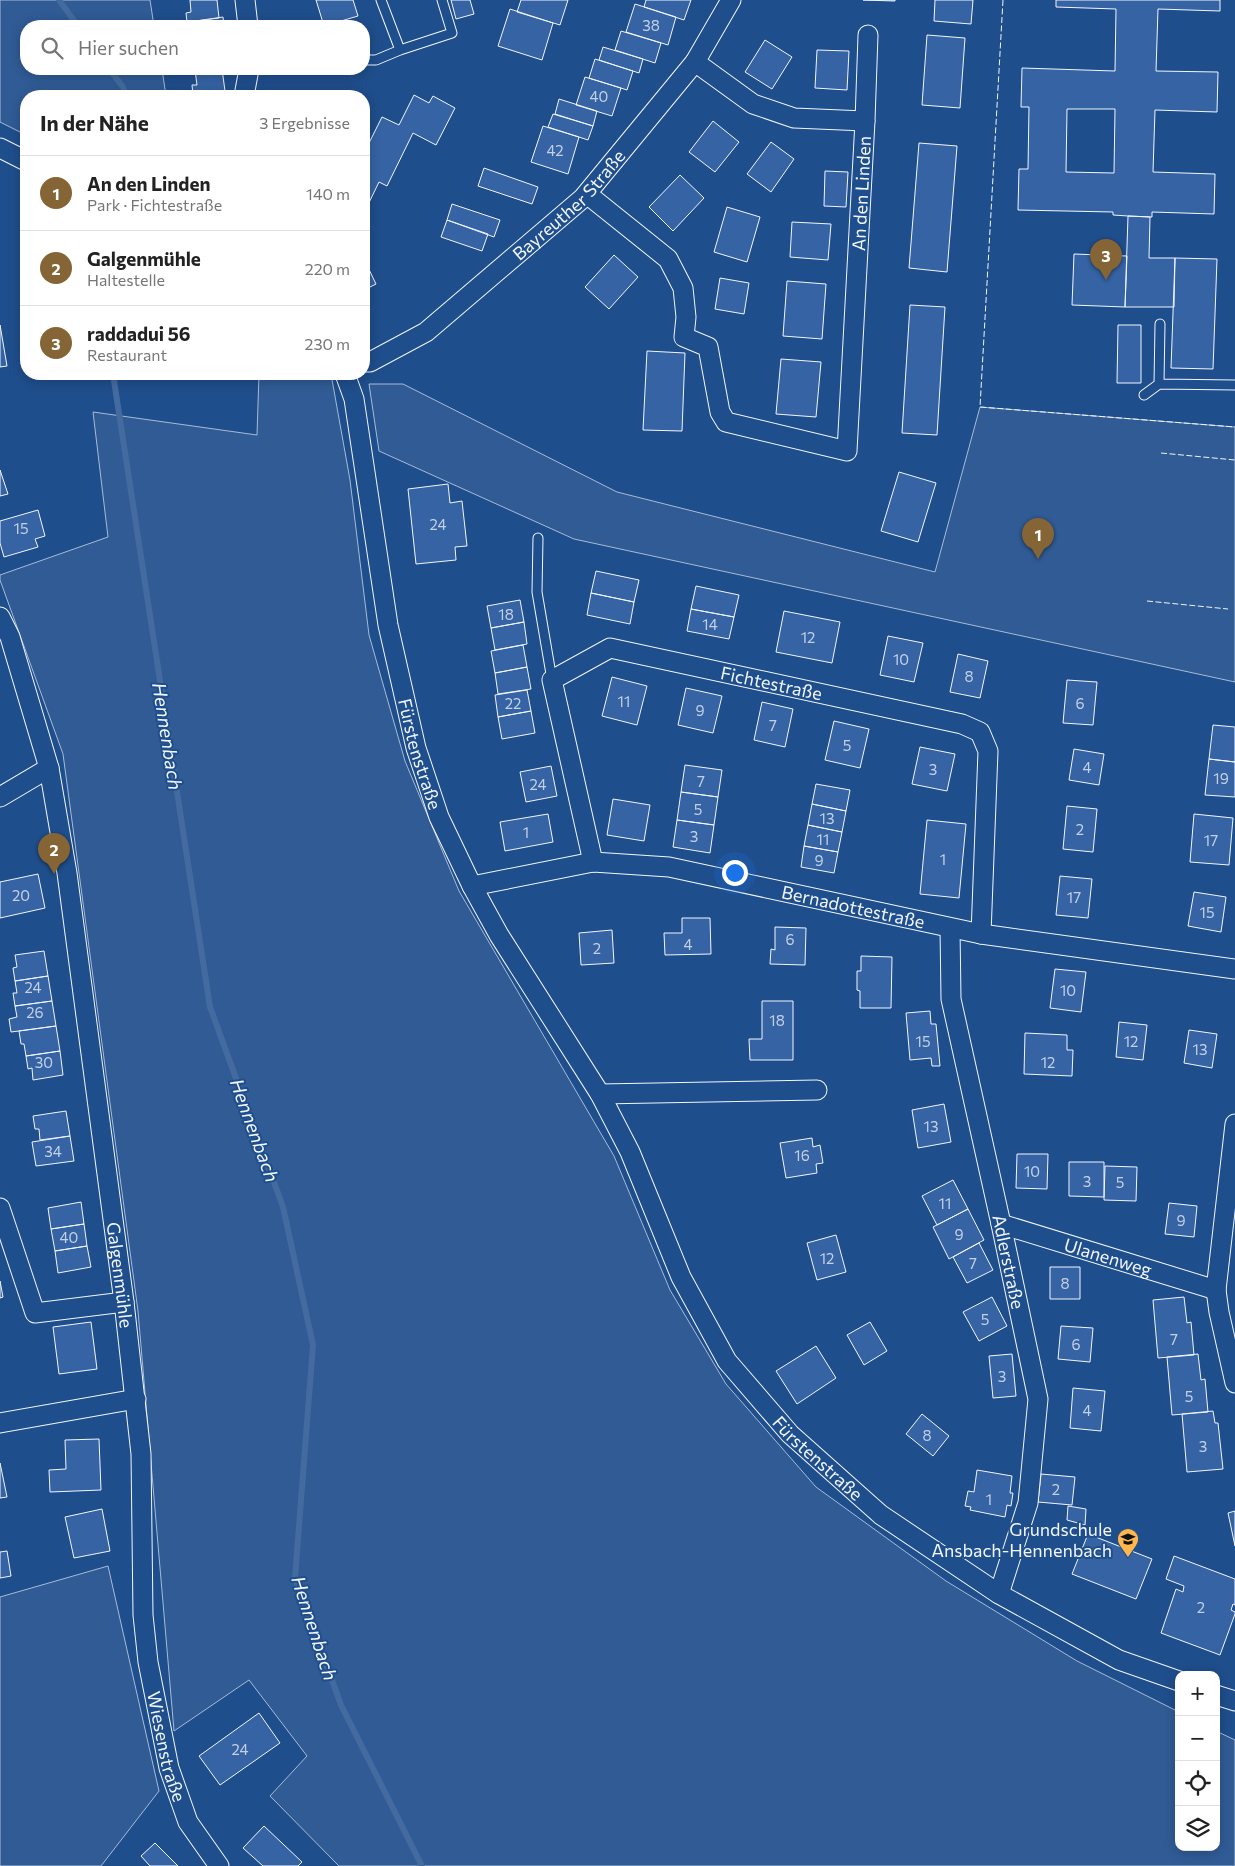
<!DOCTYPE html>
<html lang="de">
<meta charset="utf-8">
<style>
body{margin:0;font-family:Commissioner,sans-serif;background:#f2f2f2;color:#222}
.controls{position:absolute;right:15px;bottom:15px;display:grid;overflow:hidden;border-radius:10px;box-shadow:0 2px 12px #0003}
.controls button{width:45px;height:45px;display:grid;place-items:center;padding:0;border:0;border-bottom:1px solid #e0e0e0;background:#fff;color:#222;font:25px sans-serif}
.you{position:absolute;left:734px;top:872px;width:18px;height:18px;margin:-12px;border:4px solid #fff;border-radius:50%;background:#1a73e8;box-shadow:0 0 0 8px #1a73e833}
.badge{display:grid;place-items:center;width:32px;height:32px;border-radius:50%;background:#856535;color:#fff;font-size:16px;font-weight:700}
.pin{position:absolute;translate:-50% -41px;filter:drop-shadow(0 1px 2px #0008)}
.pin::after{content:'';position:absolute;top:26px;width:18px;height:15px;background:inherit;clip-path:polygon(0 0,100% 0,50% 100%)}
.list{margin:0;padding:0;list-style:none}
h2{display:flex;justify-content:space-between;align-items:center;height:65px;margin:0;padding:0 20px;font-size:21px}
h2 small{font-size:16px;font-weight:400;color:#767676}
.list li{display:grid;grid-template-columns:32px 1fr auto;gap:15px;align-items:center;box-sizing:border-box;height:75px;padding:0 20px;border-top:1px solid #e0e0e0}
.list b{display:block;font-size:19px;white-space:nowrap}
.list p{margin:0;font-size:16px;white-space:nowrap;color:#767676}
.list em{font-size:16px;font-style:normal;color:#767676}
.icon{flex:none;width:28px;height:28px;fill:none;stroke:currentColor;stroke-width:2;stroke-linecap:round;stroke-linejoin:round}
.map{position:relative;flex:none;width:1235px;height:1866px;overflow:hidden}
.search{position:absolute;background:#fff;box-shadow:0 2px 12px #0003;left:20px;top:20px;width:350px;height:55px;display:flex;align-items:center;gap:12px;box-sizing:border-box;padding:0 18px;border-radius:20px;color:#767676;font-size:19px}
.panel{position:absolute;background:#fff;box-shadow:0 2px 12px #0003;left:20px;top:90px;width:350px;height:290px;border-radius:20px}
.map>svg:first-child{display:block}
.green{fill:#305b95;stroke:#a8bbd7}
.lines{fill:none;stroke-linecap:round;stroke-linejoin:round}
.stream{stroke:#446ba0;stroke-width:6}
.building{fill:#3563a3;stroke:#f2f6ff;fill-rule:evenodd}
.lane-casing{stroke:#f2f6ff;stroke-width:11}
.street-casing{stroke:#f2f6ff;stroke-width:21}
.lane{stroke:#1f4e8c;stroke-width:9}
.street{stroke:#1f4e8c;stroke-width:19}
.fence{stroke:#f2f6ff;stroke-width:1;stroke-dasharray:6 2.5;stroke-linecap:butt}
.labels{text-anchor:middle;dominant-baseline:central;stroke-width:4;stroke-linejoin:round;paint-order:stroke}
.number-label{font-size:15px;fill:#c3d1e8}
.street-label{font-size:18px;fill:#f2f6ff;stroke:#1f4e8c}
.poi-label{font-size:18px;fill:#f2f6ff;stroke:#1f4e8c;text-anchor:end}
.water-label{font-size:19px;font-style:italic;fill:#f2f6ff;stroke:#1f4e8c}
</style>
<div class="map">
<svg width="1235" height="1866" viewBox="0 0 1235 1866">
<rect width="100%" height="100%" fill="#1f4e8c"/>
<path class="green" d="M0,0h150l4,26h-128v43h136l4,27h-140v39l-26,-13z
M259,374h72l19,106 19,155 36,126 54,130 155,265 56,134 56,94 90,103 130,94 131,80 102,51v135h37v-116l19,9v126h-896l-69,-70 37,-40 -58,-76 -75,51 -36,-420 -75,-557 -63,-174v-5l108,-38 -15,-125 164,23z
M369,384h34l214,108 318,80 45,-165 255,20v255l-661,-143 -195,-88z
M108,1566l51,225 -58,75h-101v-269z"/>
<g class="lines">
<path class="stream" d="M59,0l19,26
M109,69l14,18 3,9
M113,374l97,633 73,200 30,138 -18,233 46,127 81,161"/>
</g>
<path class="building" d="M190,0h27l2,18 -32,4 -1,-9 5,-1z
M316,0h37l5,16 -34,10z
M451,0h19l4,14 -18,5z
M521,0h47l-8,25 -43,-13z
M646,0h45l-7,20 -40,-13z
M863,0h32v1z
M935,0h38l-2,24 -37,-3z
M1056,0h164v11l-62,-2 -2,62 62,1 -1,40 -62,-2 -2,62 62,2 -1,40 -62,-2v5l-24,-1 -15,-1v-3l-95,-2 1,-41h9l1,-62h-8l1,-39 93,3 1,-62 -60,-2zM1067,109h48l-1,64 -48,-1z
M635,4l41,13 -8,28 -42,-13z
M510,9l43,14 -11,37 -44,-14z
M223,17l1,9h-27l-1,-5z
M621,31l40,12 -6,20 -40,-13z
M927,35l38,3 -5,70 -38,-3z
M765,40l27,17 -20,32 -27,-17z
M603,47l40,12 -4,14 -40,-13z
M817,50l32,1 -2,39 -32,-2z
M595,59l38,12 -6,19 -38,-12z
M206,69h16l3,22 -32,4 -1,-10h5l-2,-15z
M585,77l36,11 -9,28 -36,-11z
M414,95l15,8 4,-7 22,12 -19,37 -23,-12 -26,53 -8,-4 -15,31v-60l18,-36 17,8z
M559,99l38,12 -4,15 -38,-12z
M553,114l40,12 -5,14 -40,-13z
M713,121l26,21 -24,30 -26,-20z
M543,126l36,11 -11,37 -37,-12z
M771,142l23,17 -23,33 -24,-18z
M919,143l38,3 -10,126 -38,-4z
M484,168l54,19 -6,17 -54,-18z
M825,171l23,1 -2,35 -22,-1z
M680,175l24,23 -31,33 -24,-24z
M452,204l48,16 -6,17 -47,-17z
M727,207l33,10 -13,45 -33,-10z
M1128,216l22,1 -1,41h26l-1,49h-49z
M447,220l41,14 -6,17 -41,-14z
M792,222l39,2 -3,36 -38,-3z
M1074,254l53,2 -2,51 -53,-2z
M614,255l24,22 -29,32 -24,-22z
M1175,258l42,1 -4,110 -42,-1z
M364,259l12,25 -12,6z
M720,278l29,5 -5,31 -29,-5z
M787,281l39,3 -4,55 -39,-3z
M910,305l35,2 -8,128 -35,-2z
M0,325l7,41 -7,1z
M1118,325h23v58h-24z
M647,351l38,2 -3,78 -39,-1z
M781,359l40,3 -5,55 -40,-3z
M0,470l8,24 -8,2z
M899,472l37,11 -18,59 -37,-11z
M448,484l2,19 12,-2 5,45 -12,1 1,13 -40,4 -8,-75z
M38,510l7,26 -10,3 3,8 -34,10 -4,-14v-22z
M596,571l43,9 -5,22 -43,-9z
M696,586l43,9 -5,22 -43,-8z
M591,593l43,9 -4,22 -43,-9z
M520,600l4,22 -33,6 -4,-22z
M691,609l43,8 -5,22 -42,-8z
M784,611l56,11 -8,41 -56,-11z
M524,622l3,22 -32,6 -4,-22z
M888,636l35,7 -9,39 -34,-7z
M523,645l4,22 -32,6 -4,-22z
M958,654l30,7 -8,37 -30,-6z
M527,667l4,22 -33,5 -3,-21z
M612,677l35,9 -10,39 -35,-9z
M1067,680l30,2 -4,43 -30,-2z
M686,688l36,8 -9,37 -35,-8z
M527,690l4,21 -33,6 -3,-22z
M762,702l31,7 -8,38 -31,-7z
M531,711l4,22 -33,6 -4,-22z
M834,721l35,8 -9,39 -35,-8z
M1213,725l22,2v35l-26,-3z
M920,747l35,7 -8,37 -35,-7z
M1074,749l30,5 -5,31 -30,-5z
M1209,759l26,3v35l-30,-2z
M685,765l37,5 -4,27 -37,-5z
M551,766l6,30 -31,6 -6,-30z
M816,784l34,6 -4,21 -34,-7z
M681,792l37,5 -4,28 -37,-5z
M613,799l37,6 -6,36 -37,-6z
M812,804l34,7 -4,21 -34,-7z
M1067,806l30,3 -4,43 -30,-3z
M548,814l5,28 -48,9 -5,-29z
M1194,814l39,4 -4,47 -39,-3z
M677,820l37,5 -4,28 -37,-6z
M927,820l39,4 -7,74 -39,-4z
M808,825l34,7 -4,20 -34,-6z
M804,846l34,6 -4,21 -33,-6z
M38,874l7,34 -45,10v-36z
M1060,876l32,3 -4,39 -32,-3z
M1194,892l32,5 -5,35 -33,-6z
M682,918h28l1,36 -46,1 -1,-22h18z
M775,927l31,1 -1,37 -35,-1 1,-15 4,1z
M612,930l2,33 -33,2 -2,-32z
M44,951l4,25 -33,5 -2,-13 4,-1 -2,-12z
M861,956l31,1 -1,51h-31v-17l-3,-1v-19h4z
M1055,969l31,3 -5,40 -31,-4z
M48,976l4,25 -37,5 -2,-13h4l-2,-12z
M52,1001l4,25 -45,6 -2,-13 8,-2 -2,-11z
M762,1001h31v59h-43l-1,-21h13z
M930,1011l1,13h5l4,42h-8l-1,-8 -21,2 -4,-47z
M1119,1022l28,3 -4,35 -27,-3z
M56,1026l4,25 -34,5 -2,-12h-3l-2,-13z
M1189,1030l28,4 -5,34 -28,-5z
M1025,1033l42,2v15h6l-1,26 -48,-2z
M60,1051l3,24 -30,5 -1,-12 -4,1 -2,-13z
M944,1104l7,38 -33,6 -6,-38z
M66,1111l4,25 -30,4 -1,-11h-4l-2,-13z
M70,1136l4,25 -38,5 -4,-24z
M812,1138l1,9 7,-2 3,18 -7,1 1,9 -31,5 -6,-35z
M1017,1154h31l-1,35 -31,-1z
M1069,1162h35v35l-35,-1z
M1105,1166l32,1 -1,34 -32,-1z
M953,1180l15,29 -31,16 -15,-29z
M81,1202l3,22 -33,5 -3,-21z
M1169,1203l28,3 -3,31 -29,-3z
M968,1209l16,31 -35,19 -16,-32z
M84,1224l3,22 -32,5 -4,-22z
M836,1235l10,37 -29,8 -10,-37z
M979,1243l14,27 -26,13 -14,-26z
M87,1246l4,21 -33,6 -3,-22z
M1050,1267h30v32h-30z
M0,1281l3,16 -3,1z
M992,1297l15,29 -28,15 -16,-29z
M1184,1297l3,26 4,-1 3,33 -36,3 -5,-58z
M91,1322l6,47 -38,5 -6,-47z
M870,1322l17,29 -23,14 -17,-30z
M1061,1326l32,2 -3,34 -32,-3z
M816,1346l20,32 -39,26 -21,-33z
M1012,1354l4,42 -23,2 -4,-42z
M1198,1354l3,26 4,-1 3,33 -36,3 -5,-58z
M1073,1388l32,3 -4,40 -31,-3z
M1213,1411l2,12h3l5,46 -36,3 -5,-58z
M922,1414l27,22 -16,20 -27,-22z
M99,1439l2,51 -51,2 -1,-22 17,-1 -1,-29z
M0,1463l7,34 -7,1z
M977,1470l35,6 -2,17h3l-2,13 -4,-1 -2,12 -35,-7 1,-3 -6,-1 3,-15 6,1z
M1041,1474l34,3 -3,28 -34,-3z
M1068,1506l18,3 -1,16 -18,-5z
M102,1509l8,42 -36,7 -9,-41z
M1235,1511v35l-7,-33z
M1088,1534l64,25 -16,40 -64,-25z
M7,1551l4,25 -11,2v-26z
M1174,1556l61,23v26l-2,-1 -2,6 4,2v2l-15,41 -59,-22 15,-44 7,3 1,-6 -18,-7z
M259,1713l21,30 -60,42 -21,-29z
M264,1826l38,36 -4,4h-35l-20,-18z
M155,1843l23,23h-28l-9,-10z"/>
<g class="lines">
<g class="lane-casing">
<path id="lane" d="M381,0l19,50
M364,60h12l24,-10 52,-17 -10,-33
M1159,384l1,-60
M1144,395l15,-11 76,1
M538,538l-1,54 15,88"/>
</g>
<g class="street-casing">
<g id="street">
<path d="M245,0l3,26"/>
<path d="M695,62l58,42 41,14 71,3"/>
<path d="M244,96l5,-27"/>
<path d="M0,148l26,13"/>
<path id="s1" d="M587,194l81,65 15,29 3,29 -2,20 24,10 12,65 6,10 121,29 18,-330 3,-86"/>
<path id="s2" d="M364,362h6l56,-30 157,-134 112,-136 36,-62"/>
<path id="s3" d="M345,374l9,25 34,226 28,123 23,69 33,69 27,49 101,159 30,58 51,125 46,84 63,73 91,81 118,79 120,66 60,21"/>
<path id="s4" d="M0,617l10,20 39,131 18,105 57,429 17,152 2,161 5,47 21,106 19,54 31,44"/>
<path d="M0,797l49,-29"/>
<path id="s5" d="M593,862l-41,-182 58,-32 352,76 18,8 8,19 -7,183"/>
<path id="s6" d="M472,886l121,-24 76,5 312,67 254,35"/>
<path id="s7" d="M950,928l1,71 50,225 37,175 -10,104 -29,91"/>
<path d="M600,1094l217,-4"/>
<path d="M1235,1124l-19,166 3,22 16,71"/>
<path d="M0,1208l35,105 89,-11"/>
<path id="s8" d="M1001,1224l215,66"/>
<path d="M0,1423l136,-24"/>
<path d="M1216,1695l19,6"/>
</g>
</g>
<use href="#lane" class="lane"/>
<use href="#street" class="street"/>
<path class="fence" d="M1003,0l-23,407 255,20
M1161,453l74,7
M1147,601l81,8"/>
</g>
<defs>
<g id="school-pin" transform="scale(1.125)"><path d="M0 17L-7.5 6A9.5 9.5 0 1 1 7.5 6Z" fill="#ffb74d" stroke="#1f4e8c"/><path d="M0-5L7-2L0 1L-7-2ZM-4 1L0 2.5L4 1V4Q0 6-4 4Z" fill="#111"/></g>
</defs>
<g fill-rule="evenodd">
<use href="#school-pin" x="1128" y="1539"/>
</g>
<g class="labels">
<g class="number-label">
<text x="651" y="25">38</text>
<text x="599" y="96">40</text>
<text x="555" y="150">42</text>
<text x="438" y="524">24</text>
<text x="21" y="528">15</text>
<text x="506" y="614">18</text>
<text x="710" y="624">14</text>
<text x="808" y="637">12</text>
<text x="901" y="659">10</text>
<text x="969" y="676">8</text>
<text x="624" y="701">11</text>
<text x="513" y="703">22</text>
<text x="1080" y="703">6</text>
<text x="700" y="710">9</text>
<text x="773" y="725">7</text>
<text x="847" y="745">5</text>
<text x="1087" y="767">4</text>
<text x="933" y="769">3</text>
<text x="1221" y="778">19</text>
<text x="701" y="781">7</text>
<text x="538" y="784">24</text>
<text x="698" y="809">5</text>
<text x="827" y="818">13</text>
<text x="1080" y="829">2</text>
<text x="526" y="832">1</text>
<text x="694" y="836">3</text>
<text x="823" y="839">11</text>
<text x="1211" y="840">17</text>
<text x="943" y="859">1</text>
<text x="819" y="860">9</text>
<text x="21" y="895">20</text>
<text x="1074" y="897">17</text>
<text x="1207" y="912">15</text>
<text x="790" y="939">6</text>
<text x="688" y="944">4</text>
<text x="597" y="948">2</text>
<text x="33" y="987">24</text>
<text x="1068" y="990">10</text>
<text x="35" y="1012">26</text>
<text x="777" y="1020">18</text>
<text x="923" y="1041">15</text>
<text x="1131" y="1041">12</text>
<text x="1200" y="1049">13</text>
<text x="44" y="1062">30</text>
<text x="1048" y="1062">12</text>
<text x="931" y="1126">13</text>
<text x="53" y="1151">34</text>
<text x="802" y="1155">16</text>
<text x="1032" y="1171">10</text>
<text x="1087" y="1181">3</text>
<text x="1120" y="1182">5</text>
<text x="945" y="1203">11</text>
<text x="1181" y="1220">9</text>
<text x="959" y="1234">9</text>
<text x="69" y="1237">40</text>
<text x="827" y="1258">12</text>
<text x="973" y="1263">7</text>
<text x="1065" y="1283">8</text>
<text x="985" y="1319">5</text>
<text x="1174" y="1339">7</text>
<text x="1076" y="1344">6</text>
<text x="1002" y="1376">3</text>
<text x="1189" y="1396">5</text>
<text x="1087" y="1410">4</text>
<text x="927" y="1435">8</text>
<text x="1203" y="1446">3</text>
<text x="1056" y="1489">2</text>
<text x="989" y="1499">1</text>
<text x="1201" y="1607">2</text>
<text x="240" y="1749">24</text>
</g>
<g class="street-label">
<text stroke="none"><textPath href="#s1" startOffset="672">An den Linden</textPath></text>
<text stroke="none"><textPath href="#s2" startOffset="261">Bayreuther Straße</textPath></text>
<text stroke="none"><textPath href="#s5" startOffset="418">Fichtestraße</textPath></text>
<text stroke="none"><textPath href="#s3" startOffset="388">Fürstenstraße</textPath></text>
<text stroke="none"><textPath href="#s6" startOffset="388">Bernadottestraße</textPath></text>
<text stroke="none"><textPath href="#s8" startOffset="112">Ulanenweg</textPath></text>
<text stroke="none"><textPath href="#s7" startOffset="340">Adlerstraße</textPath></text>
<text stroke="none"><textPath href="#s4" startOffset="671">Galgenmühle</textPath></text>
<text stroke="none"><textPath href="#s3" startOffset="1204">Fürstenstraße</textPath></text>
<text stroke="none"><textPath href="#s4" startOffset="1146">Wiesenstraße</textPath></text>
</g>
<g class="poi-label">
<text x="1112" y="1529">Grundschule<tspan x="1112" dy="21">Ansbach-Hennenbach</tspan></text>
</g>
<g class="water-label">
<text transform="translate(168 736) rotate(81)">Hennenbach</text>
<text transform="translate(255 1130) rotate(70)">Hennenbach</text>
<text transform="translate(315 1628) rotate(72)">Hennenbach</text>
</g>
</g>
</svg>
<div class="controls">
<button>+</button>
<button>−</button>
<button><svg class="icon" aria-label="locate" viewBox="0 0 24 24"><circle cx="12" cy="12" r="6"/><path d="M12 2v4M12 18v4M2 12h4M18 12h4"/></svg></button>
<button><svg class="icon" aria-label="layers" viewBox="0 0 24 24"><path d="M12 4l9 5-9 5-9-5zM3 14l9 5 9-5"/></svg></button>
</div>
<div class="you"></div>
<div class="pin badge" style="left:1038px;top:559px">1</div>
<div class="pin badge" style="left:54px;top:874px">2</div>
<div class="pin badge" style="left:1106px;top:280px">3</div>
<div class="search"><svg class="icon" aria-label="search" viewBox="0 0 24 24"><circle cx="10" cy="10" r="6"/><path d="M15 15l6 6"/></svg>Hier suchen</div>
<section class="panel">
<h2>In der Nähe<small>3 Ergebnisse</small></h2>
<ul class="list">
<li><span class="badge">1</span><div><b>An den Linden</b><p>Park · Fichtestraße</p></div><em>140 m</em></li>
<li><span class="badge">2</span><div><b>Galgenmühle</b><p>Haltestelle</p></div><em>220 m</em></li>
<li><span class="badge">3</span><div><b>raddadui 56</b><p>Restaurant</p></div><em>230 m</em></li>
</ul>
</section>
</div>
